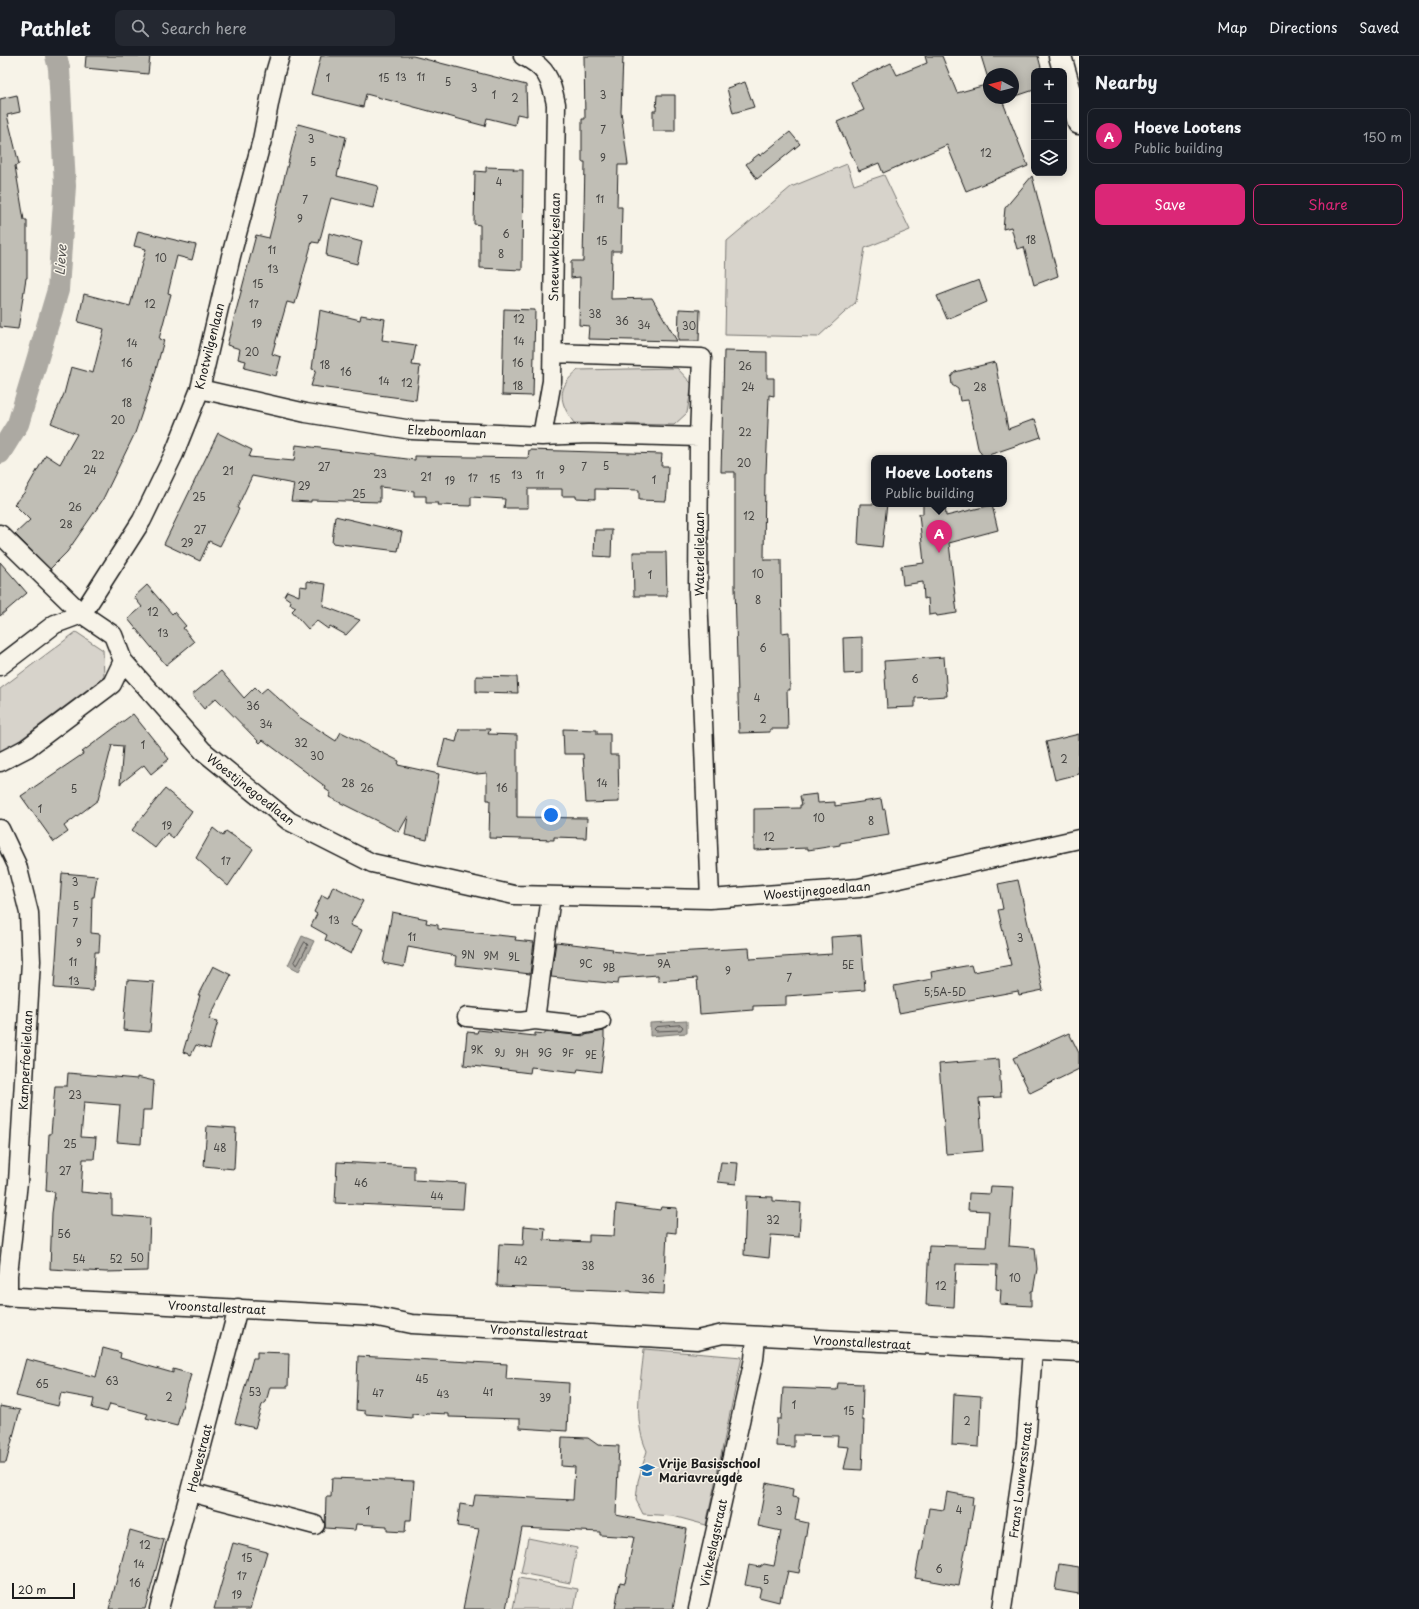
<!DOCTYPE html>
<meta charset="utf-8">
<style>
body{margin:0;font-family:"Playpen Sans",sans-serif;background:#242831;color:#f1f3f6}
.controls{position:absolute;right:12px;top:12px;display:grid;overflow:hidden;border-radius:8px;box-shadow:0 2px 10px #0003}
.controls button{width:36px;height:36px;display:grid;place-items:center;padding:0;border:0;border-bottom:1px solid #363941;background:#171b24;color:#f1f3f6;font:20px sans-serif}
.compass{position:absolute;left:983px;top:12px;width:36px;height:36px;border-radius:50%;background:#171b24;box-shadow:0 2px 10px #0003;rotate:277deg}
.scale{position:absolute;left:12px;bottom:10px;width:63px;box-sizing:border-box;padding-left:4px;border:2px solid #1c1c1c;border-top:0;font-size:11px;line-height:14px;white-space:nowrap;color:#1c1c1c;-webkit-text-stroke:3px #f7f3e8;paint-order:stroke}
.you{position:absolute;left:551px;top:759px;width:14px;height:14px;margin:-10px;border:3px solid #fff;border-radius:50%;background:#1a73e8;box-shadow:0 0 0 6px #1a73e833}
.badge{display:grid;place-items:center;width:26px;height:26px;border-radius:50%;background:#db2777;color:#fff;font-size:13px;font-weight:700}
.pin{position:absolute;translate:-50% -33px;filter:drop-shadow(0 1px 2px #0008)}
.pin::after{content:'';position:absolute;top:21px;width:14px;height:12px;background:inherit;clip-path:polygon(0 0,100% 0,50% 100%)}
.popup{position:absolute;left:871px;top:399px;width:136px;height:52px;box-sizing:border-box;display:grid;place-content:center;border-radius:8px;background:#171b24;filter:drop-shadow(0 1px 3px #0005);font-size:13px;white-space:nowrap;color:#9ea1a6}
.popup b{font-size:15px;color:#f1f3f6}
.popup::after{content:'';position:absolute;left:50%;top:100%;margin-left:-8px;border:8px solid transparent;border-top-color:#171b24}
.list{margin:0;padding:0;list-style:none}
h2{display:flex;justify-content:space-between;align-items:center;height:52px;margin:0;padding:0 16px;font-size:17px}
h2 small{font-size:13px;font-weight:400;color:#9ea1a6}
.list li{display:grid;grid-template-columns:26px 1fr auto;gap:12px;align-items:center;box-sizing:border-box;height:56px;margin:0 8px 8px;padding:0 8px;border:1px solid #363941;border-radius:8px}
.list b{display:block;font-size:15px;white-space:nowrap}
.list p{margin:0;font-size:13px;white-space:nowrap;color:#9ea1a6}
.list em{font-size:13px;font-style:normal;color:#9ea1a6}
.actions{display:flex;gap:8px;padding:12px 16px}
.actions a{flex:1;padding:9px 0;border:1px solid #db2777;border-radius:8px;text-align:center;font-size:14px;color:#db2777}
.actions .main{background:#db2777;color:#fff}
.icon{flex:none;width:22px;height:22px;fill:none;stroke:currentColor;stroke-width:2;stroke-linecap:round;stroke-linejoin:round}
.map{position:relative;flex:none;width:1079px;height:1553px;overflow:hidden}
header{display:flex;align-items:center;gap:24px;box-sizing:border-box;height:56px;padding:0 20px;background:#171b24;border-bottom:1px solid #363941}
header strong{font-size:19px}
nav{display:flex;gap:22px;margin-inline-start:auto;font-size:14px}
.search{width:280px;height:36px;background:#242831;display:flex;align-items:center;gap:10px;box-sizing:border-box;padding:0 14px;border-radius:8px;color:#9ea1a6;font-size:15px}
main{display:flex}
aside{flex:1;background:#171b24}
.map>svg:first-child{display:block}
.green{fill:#d7d3cb;stroke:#7a7874}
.water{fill:#aca9a2;stroke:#72716c}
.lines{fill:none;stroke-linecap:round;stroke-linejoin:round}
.shore{stroke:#565452;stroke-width:1}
.canal{stroke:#aca9a2;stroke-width:22}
.building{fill:#c0beb5;stroke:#1c1c1c}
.street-casing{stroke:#1c1c1c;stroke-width:21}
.secondary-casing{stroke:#1c1c1c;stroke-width:25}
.street{stroke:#f7f3e8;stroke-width:18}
.secondary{stroke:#f7f3e8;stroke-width:22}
.labels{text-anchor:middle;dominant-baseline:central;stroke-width:3;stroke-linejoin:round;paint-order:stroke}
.number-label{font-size:10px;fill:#454442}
.street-label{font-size:12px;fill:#1c1c1c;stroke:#f7f3e8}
.poi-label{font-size:12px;font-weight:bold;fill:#1c1c1c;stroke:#f7f3e8;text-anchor:start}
.water-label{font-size:13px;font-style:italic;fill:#565452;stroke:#f7f3e8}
</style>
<header>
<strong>Pathlet</strong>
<div class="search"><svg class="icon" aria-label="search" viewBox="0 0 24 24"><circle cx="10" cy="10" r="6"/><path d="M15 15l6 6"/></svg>Search here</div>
<nav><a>Map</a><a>Directions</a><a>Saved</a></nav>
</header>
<main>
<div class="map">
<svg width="1079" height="1553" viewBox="0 0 1079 1553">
<rect width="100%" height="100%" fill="#f7f3e8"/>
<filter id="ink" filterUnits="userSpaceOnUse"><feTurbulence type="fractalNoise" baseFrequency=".025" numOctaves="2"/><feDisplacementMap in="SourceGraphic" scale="8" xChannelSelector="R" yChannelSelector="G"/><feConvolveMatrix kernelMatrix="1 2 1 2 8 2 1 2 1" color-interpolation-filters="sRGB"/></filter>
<g filter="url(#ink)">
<path class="green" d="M847,108l7,21 30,-10 26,55 -45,18 -9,54 -38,35 -93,-2 2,-94 64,-54z
M677,312l15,16 -5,29 -13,12 -100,-2c-15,-21 -18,-35 4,-53z
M76,576l27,18 1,27 -104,78v-66z
M644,1293l98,8 -36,168 -33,-9 -30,-2 -7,-14 2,-19 9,-30c-15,-32 -6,-68 -3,-102z
M528,1482l49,10 -7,35 -49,-10z
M519,1522l59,11 -4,20h-61z"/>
<path class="water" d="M302,880l12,5 -15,30 -11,-6z
M687,965v12l-37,3v-13z"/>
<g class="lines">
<path class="shore" d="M305,886l3,3 -10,19 -2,1 -2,-3z
M681,969l2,2 -2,3 -25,1 -2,-2 2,-2z"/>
<path class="canal" d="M0,397l18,-29 40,-134 7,-104 -6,-118 -3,-12"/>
</g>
<path class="building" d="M86,0h64l-2,18 -63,-6z
M321,0h92l113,29 1,31 -10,-2 -2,11 -28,-7 -2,8 -119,-32 -3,13 -52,-13z
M584,0h39l-2,56 7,53h-10l-1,42h5l-1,44h-9l-1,48 41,-1 25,43 -89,-2 1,-13 -10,-1 1,-48 -9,1v-17h12l2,-99h-3v-43h3z
M925,0h17l15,37 32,-9v14h20l-7,2 26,66 -62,25 -19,-46 -64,28 -4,-10 -20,8 -22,-49 27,-12 -13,-28 40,-19 6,12 30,-12z
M981,0h57l4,15h-8v19l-21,7v-23h-24v8z
M745,26l9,25 -21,6 -6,-25z
M17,39l3,17 -13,3 12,49 -4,2 9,54h3v58h-1l-8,51 -18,-2v-228z
M657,39h18v36h-22v-20h3z
M298,68l48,13 -9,39 41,10 -5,22 -42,-10 -12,45 -7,-1 -17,62 -8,-2 -15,52 9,3 -5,19 -32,-8 2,-7 -8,-2 2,-10 -13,-4 29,-110 13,3z
M790,76l10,12 -43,35 -11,-15 13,-10 1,2z
M486,111l28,1 -1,2h10l-1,100 -42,-2v-43l-6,-1 1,-53 11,1z
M1032,120l26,100 -24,9 -10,-38 -7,2 -6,-22 -8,2 2,-21z
M138,175l58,14 -4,15 -15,-4 -9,37 3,1 -12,45 5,1 -10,37 -19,56 -33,68 -35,51 -17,17 -35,-35 15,-14 -16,-16 10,-11 22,-38 14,9 17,-30 -26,-11 13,-29 7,-27 22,6 11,-44 -26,-7 6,-28 46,12 16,-57 -12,-3z
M329,177l33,9 -5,22 -31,-8z
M979,224l8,22 -40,17 -10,-23z
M504,253l31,1 -2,86 -31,-1z
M679,253l21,1 -1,31h-21z
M320,254l40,10 1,-5 24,4 -3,21 34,5 -4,20 8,1 -4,34 -105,-14 5,-16 -4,-1z
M724,295l43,1v26h7v18l-5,-1 -3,78h-1l-1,87h17l1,73 7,-1 1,58h-3l1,39h-18v3l-31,1 -4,-146v-115h-14z
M995,306l13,67 27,-10 6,18 -58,20 -5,-9 -10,-48 -8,1 -2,-12 -6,-4 -1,-8 4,-5z
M218,377l34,17 -3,7 45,4 2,-16 119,15v-4l113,2 1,-8 133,4 -1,12h7l-1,26 -1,9 -27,-1v-10l-44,-1v10l-19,-1v-2h-14v-7h-34v19h-24l1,-9 -34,-2v9l-34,-1 1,-2h-12v-7h-12v-5l-34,-4v15l-69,-2v2l-20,-1 3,-17 -42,-8 -15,32 2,1 -19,37 -11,-5 -9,20 -36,-17z
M860,448h27l-5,43 -24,-3z
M923,448h22l1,12 46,-11 6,25 -49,13 8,70 -20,3 -1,-2 -7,1 -1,-17 -4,1 -1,-17 -20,3 -2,-19 23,-3 -5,-49h4z
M335,460l67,16 -4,19 -66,-8z
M595,474h17l-1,27 -17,-1z
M633,496h33l1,44h-33z
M0,506l27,31 -27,23z
M307,525l19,3 -3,22 37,14 -14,15 -16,-9 -2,3 -11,-8 -9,8 -16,-18 4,-4 -6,-3 1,-3 -7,-5 3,-5 12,5 1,-10 7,1z
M147,529l25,29 2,-2 12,14 -3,2 11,14 -28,23 -38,-46 14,-12 -8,-10z
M862,581v36l-18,1 -1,-36z
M944,601l3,39 -32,2v9l-28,1 -3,-47z
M221,615l23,27 11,-11 6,6 6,-5 32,29 37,24 5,-9 58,29 -1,4 41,9 -12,66 -22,-5 3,-19 -9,16 -70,-35 2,-4 -6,-4 1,-2 -63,-47 -3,3 -44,-45 -12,11 -12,-14z
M476,620l41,1 1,16 -42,-1z
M133,658l36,45 -18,15 -7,-9 -24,19 3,-38 -11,-1 -14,55 -34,26 4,6 -14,10 -33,-46 62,-42 -1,-2z
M459,673h31l-2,5 29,1v82l70,1 -1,20 -32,-1v3l-65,-2 1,-38h-3v-27l-10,1 -39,-8 7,-27 11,3z
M563,673l34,1v4h13v21h8l1,47 -33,1 -3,-49h-19z
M1079,678v40l-24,6 -9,-38z
M165,733l27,22 -19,27 -6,-5 -12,15 -23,-18z
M817,738l1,9 17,-1v4l46,-7 2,11 2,-1 4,26 -49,8v2l-32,5v-2l-54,2v-41l46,-1v-3h2l-2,-9z
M213,772l10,8 3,-5 27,18 -25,37 -32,-28z
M62,817l35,3 -3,21h-2l-1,36 9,1 -1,18h-4l-2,39 -39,-3z
M1018,824l25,110 -24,5 -1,-4 -119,22 -5,-27 38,-7 -1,-7 40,-7 2,7 38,-7 -13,-55 5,-1 -5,-25z
M333,830l30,15 -13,24 12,5 -11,24 -26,-14 2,-5 -16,-9 6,-12 -3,-2 8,-17 6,3z
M392,856l35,7 -1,4 12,2v4l78,8 -1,3 19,2 -4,32 -75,-9 1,-9 -48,-9 -4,20 -21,-4z
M861,879l4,55 -79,6v9l-33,1v4l-53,4 -3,-36 -39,3v-6l-39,3 -1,6 -67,-7 5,-35 57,7 -1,2 24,3 113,-6 1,11 82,-5 -1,-17z
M213,910l18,9 -22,44 9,2 -8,28 -14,-4 -5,10 -8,-3 17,-57h-2z
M127,924l27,2 -4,50 -27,-2z
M478,974l57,6v-3l10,1v-2l40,4v-1l19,-4v7l1,1 -4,33 -23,-3 -1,3 -46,-5 -1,6 -66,-8 3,-33 10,1z
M1069,977l10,20v16l-49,24 -17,-35z
M999,1003l2,38 -22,1 4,53 -37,3 -7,-90z
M68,1017l69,6v-2l17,4 -2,29h-9l-2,34 -24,-2 3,-37 -36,-3 -3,35 15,1 -2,21h-11l-2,33 31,3v20l38,3 -2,53 -42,1 -56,-3 2,-56 3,-21 -9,-1 3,-57h2l4,-48h12z
M207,1070l29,2 -2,41 -30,-3z
M337,1106l77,4v14l51,3 -2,26 -128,-6z
M721,1106l17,1 -2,21 -18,-2z
M991,1130l22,1 -4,59 26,2 2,21 -4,22h-2v15l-31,-2 1,-14 -5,-1 1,-24 -41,-1 -2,43 -28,-2 3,-60 57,2 3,-36 -21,-1 1,-17 21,1z
M746,1140l27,1v4l28,2 -2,34 -28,-2 -2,23 -25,-3z
M616,1148l44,6 1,-3 16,1 -1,25 -9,-1 -3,62 -33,-2v-1l-134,-5 2,-42 24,1 1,-19 21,2 -1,12 45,2v-7l25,1z
M103,1292l18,5 -1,5 53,15v-4l18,5 -14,52 -31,-8 2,-4 -38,-10 -3,8 -15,-4 2,-9 -33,-6 -3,13 -42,-10 10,-37 70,18z
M257,1296l32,1 -1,34h-18l-4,15 -4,3 -7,23 -20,-5 18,-65h4z
M358,1300l149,8 -1,15 63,4 -2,48 -47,-3v-9l-71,-2v-3l-23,-1 -2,2 -12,-1v4l-47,-4v-3l-9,-1z
M838,1327l25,1 -1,36h2l-2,50 -18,-1 5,-22 -12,-1 1,-10 -44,-1v12l-18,-1 1,-27h4l2,-31 54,2z
M954,1338l27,2 -2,51 -27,-2z
M0,1350l20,4 -14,53h-6z
M562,1381l26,1 10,7 21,1 -3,69 71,14 -14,80h-58l5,-27 5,1 9,-46 -34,-2v-3l-78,-4 -16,81h-43l16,-80 -22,-3 3,-22 13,2 2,-11 98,5 2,-33 -14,-1z
M332,1422l82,3 -3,39h-5l-1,12 -18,-1v-5l-31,-2 -1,6 -30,-2 1,-31h5z
M766,1427l27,6 -1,8 7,1 -4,22 13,3 -9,50 -11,-2 -6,25h-2l-1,6 -20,-5 2,-9 -16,-3 4,-20 11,2 4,-3 10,2 7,-35 -23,-5z
M947,1436l26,5 -1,8h2l-4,23h-1l-10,58 -44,-8 5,-27h2l7,-43 15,2z
M130,1474l34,10 -19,69h-36z
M233,1487l34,9 -17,57h-36z
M1059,1508l20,3v27l-24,-4z"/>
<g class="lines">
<g class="street-casing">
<path id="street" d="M523,0c23,11 28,23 33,48l-4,277 -10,55
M553,297l149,5 -3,79 -1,156 12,306
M200,333l106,24 106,17 130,6 46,-2 111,3
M0,478l82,80 31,21 10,26 80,90 86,70 83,42 142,32 196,4 149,-11 220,-49
M82,558l60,-94 32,-66 26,-65 31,-133 31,-116 13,-67 5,-17
M0,610l55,-42 27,-10
M0,706l27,-14 85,-64 11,-23
M0,773l17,36 12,48 2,48 -13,221 -10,93v22
M467,961l53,5 15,-2 45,5 21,-4
M535,964l16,-124
M0,1240l373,20 39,8 285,16 26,-6 356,18
M190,1436l125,33
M159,1553l79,-301
M698,1553l56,-250 2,-22
M1002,1553l24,-166 7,-93"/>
</g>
<g class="secondary-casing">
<path id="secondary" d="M1060,0l19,67"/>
</g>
<use href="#street" class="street"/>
<use href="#secondary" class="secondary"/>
</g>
</g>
<defs>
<g id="school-bare" transform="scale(1.2)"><path d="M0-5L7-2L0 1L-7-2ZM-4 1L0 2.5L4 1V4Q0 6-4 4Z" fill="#1f6fb2" stroke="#f7f3e8" stroke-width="2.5" paint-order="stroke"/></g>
</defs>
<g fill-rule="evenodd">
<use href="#school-bare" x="647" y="1414"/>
</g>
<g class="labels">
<g class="number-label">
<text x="401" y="20">13</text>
<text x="421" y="20">11</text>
<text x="328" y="21">1</text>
<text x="384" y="21">15</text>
<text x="448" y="25">5</text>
<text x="474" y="31">3</text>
<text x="494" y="38">1</text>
<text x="603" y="38">3</text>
<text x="515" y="41">2</text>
<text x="603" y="73">7</text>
<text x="311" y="82">3</text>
<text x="986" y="96">12</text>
<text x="603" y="101">9</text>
<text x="313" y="105">5</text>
<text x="499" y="125">4</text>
<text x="600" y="142">11</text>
<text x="305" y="143">7</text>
<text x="300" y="162">9</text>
<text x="506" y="177">6</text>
<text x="1031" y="183">18</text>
<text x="602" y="184">15</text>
<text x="272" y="193">11</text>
<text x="501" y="197">8</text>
<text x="161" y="201">10</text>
<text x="273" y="212">13</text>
<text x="258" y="227">15</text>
<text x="150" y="247">12</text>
<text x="254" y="247">17</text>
<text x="595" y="257">38</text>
<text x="519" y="262">12</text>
<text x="622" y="264">36</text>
<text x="257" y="267">19</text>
<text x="644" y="268">34</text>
<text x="689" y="269">30</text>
<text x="519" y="284">14</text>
<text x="132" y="286">14</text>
<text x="252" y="295">20</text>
<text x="127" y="306">16</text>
<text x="518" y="306">16</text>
<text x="325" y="308">18</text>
<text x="745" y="309">26</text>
<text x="346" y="315">16</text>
<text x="384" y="324">14</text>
<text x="407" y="326">12</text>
<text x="518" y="329">18</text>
<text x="748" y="330">24</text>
<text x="980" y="330">28</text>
<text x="127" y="346">18</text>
<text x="118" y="363">20</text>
<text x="745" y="375">22</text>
<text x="98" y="398">22</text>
<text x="744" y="406">20</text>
<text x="606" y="409">5</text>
<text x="324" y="410">27</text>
<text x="584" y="410">7</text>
<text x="90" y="413">24</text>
<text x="562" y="413">9</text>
<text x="228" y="414">21</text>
<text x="380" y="417">23</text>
<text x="517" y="418">13</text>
<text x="540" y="418">11</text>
<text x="426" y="420">21</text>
<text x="473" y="421">17</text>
<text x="495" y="422">15</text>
<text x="654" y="423">1</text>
<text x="450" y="424">19</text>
<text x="304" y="429">29</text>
<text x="359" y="437">25</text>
<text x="199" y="440">25</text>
<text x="75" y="450">26</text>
<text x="749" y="459">12</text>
<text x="66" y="467">28</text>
<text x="200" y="473">27</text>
<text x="187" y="486">29</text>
<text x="758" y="517">10</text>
<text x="650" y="518">1</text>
<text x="758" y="543">8</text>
<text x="153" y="555">12</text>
<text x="163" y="576">13</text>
<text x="763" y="591">6</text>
<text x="915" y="622">6</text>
<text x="757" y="641">4</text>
<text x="253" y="649">36</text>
<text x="763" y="662">2</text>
<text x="266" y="667">34</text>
<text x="301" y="686">32</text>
<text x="143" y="688">1</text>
<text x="317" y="699">30</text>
<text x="1064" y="702">2</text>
<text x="348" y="726">28</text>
<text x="602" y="726">14</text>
<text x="367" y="731">26</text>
<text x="502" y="731">16</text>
<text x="74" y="732">5</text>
<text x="40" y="752">1</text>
<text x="819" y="761">10</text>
<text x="871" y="764">8</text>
<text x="167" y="769">19</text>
<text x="769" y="780">12</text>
<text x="226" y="804">17</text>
<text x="75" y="825">3</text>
<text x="76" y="849">5</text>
<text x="334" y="863">13</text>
<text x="75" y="866">7</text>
<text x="412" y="880">11</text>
<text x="1020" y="881">3</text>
<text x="79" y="886">9</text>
<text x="468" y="898">9N</text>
<text x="491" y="899">9M</text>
<text x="514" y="900">9L</text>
<text x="73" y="905">11</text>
<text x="586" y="907">9C</text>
<text x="664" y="907">9A</text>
<text x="848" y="908">5E</text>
<text x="609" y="911">9B</text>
<text x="728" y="914">9</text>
<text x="789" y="921">7</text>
<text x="74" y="924">13</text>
<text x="945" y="935">5;5A-5D</text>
<text x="477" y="993">9K</text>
<text x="500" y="996">9J</text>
<text x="522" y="996">9H</text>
<text x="545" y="996">9G</text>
<text x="568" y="996">9F</text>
<text x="591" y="998">9E</text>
<text x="75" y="1038">23</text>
<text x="70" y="1087">25</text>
<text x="220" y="1091">48</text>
<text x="65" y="1114">27</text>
<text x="361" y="1126">46</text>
<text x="437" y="1139">44</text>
<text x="773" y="1163">32</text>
<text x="64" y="1177">56</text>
<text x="137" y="1201">50</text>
<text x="79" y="1202">54</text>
<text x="116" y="1202">52</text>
<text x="521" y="1204">42</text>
<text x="588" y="1209">38</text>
<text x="1015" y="1221">10</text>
<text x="648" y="1222">36</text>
<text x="941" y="1229">12</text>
<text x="422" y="1322">45</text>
<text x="112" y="1324">63</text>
<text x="42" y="1327">65</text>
<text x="255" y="1335">53</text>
<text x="488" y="1335">41</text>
<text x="378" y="1336">47</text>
<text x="443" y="1337">43</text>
<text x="169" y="1340">2</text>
<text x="545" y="1341">39</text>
<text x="794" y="1348">1</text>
<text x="849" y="1354">15</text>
<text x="967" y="1364">2</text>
<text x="959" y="1453">4</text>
<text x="368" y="1454">1</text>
<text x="779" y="1454">3</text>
<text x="145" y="1488">12</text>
<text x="247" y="1501">15</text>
<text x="139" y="1507">14</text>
<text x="939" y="1512">6</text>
<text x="242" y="1519">17</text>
<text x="766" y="1523">5</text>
<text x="135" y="1526">16</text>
<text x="237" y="1538">19</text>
</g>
<g class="street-label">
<text transform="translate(554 191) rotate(-89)">Sneeuwklokjeslaan</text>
<text transform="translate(209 290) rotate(-76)">Knotwilgenlaan</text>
<text transform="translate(447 375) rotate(3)">Elzeboomlaan</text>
<text transform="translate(699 498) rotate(-90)">Waterlelielaan</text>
<text transform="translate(251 733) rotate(38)">Woestijnegoedlaan</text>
<text transform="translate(817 834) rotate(-5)">Woestijnegoedlaan</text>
<text transform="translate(25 1004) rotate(-87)">Kamperfoelielaan</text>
<text transform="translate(217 1251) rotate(3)">Vroonstallestraat</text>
<text transform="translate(539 1275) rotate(3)">Vroonstallestraat</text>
<text transform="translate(862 1286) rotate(3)">Vroonstallestraat</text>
<text transform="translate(199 1402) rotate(-76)">Hoevestraat</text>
<text transform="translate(1020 1424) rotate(-83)">Frans Louwersstraat</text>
<text transform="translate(713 1487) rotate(-78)">Vinkeslagstraat</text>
</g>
<g class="poi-label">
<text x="659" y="1407">Vrije Basisschool<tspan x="659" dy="14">Mariavreugde</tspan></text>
</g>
<g class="water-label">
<text transform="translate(60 204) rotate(-86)">Lieve</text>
</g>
</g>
</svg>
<div class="controls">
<button>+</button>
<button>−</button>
<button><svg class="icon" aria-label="layers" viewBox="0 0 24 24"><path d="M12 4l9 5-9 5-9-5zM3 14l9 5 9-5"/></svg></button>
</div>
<svg class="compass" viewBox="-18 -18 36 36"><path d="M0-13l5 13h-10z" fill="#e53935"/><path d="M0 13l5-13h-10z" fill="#9ea1a6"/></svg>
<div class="scale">20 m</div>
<div class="you"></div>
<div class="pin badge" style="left:939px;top:497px">A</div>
<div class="popup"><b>Hoeve Lootens</b>Public building</div>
</div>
<aside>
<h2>Nearby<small></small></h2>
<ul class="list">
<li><span class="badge">A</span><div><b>Hoeve Lootens</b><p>Public building</p></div><em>150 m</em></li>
</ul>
<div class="actions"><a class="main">Save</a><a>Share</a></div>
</aside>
</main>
